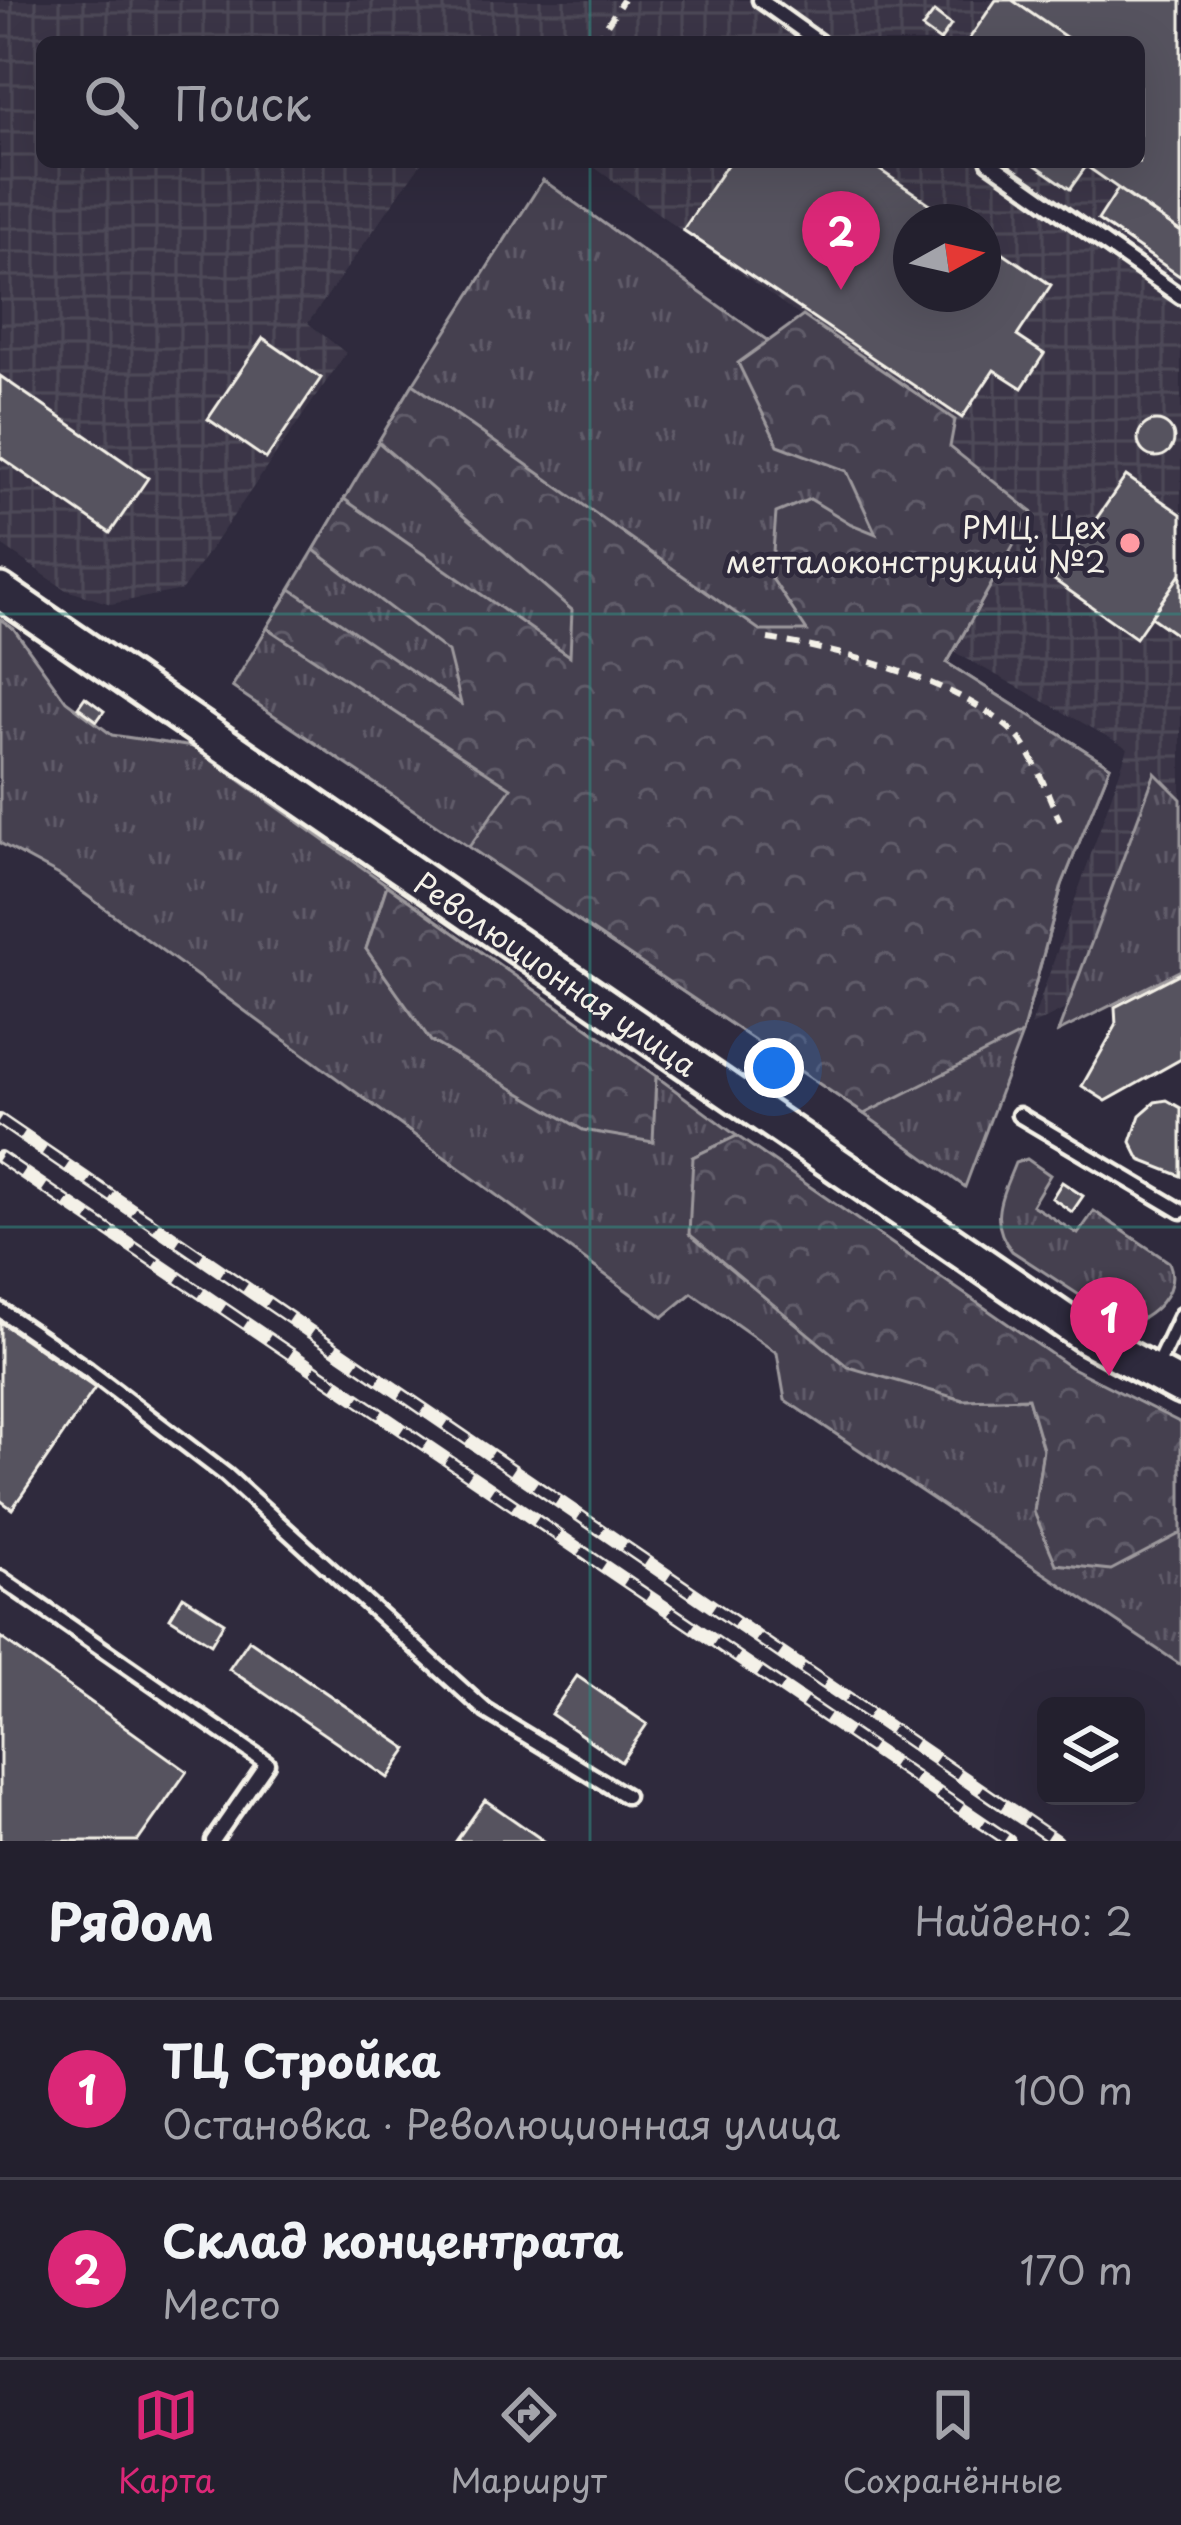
<!DOCTYPE html>
<html lang="ru">
<meta charset="utf-8">
<style>
body{margin:0;font-family:"Playpen Sans",sans-serif;background:#2b2836;color:#f1f3f6}
.controls{position:absolute;right:36px;bottom:36px;display:grid;overflow:hidden;border-radius:18px;box-shadow:0 12px 48px #0002}
.controls button{width:108px;height:108px;display:grid;place-items:center;padding:0;border:0;border-bottom:3px solid #403e4a;background:#23202e;color:#f1f3f6;font:60px sans-serif}
.compass{position:absolute;left:893px;top:204px;width:108px;height:108px;border-radius:50%;background:#23202e;box-shadow:0 12px 48px #0002;rotate:82deg}
.you{position:absolute;left:774px;top:1068px;width:42px;height:42px;margin:-30px;border:9px solid #fff;border-radius:50%;background:#1a73e8;box-shadow:0 0 0 18px #1a73e833}
.badge{display:grid;place-items:center;width:78px;height:78px;border-radius:50%;background:#db2777;color:#fff;font-size:39px;font-weight:700}
.pin{position:absolute;translate:-50% -99px;filter:drop-shadow(0 3px 6px #0008)}
.pin::after{content:'';position:absolute;top:63px;width:42px;height:36px;background:inherit;clip-path:polygon(0 0,100% 0,50% 100%)}
.list{margin:0;padding:0;list-style:none}
h2{display:flex;justify-content:space-between;align-items:center;height:156px;margin:0;padding:0 48px;font-size:51px}
h2 small{font-size:39px;font-weight:400;color:#a3a3aa}
.list li{display:grid;grid-template-columns:78px 1fr auto;gap:36px;align-items:center;box-sizing:border-box;height:180px;padding:0 48px;border-top:3px solid #403e4a}
.list b{display:block;font-size:45px;white-space:nowrap}
.list p{margin:0;font-size:39px;white-space:nowrap;color:#a3a3aa}
.list em{font-size:39px;font-style:normal;color:#a3a3aa}
.icon{flex:none;width:66px;height:66px;fill:none;stroke:currentColor;stroke-width:2;stroke-linecap:round;stroke-linejoin:round}
.map{position:relative;flex:none;width:1181px;height:1841px;overflow:hidden}
.search{position:absolute;background:#23202e;box-shadow:0 12px 48px #0002;left:36px;right:36px;top:36px;height:132px;display:flex;align-items:center;gap:30px;box-sizing:border-box;padding:0 42px;border-radius:18px;color:#a3a3aa;font-size:45px}
.sheet{height:516px;background:#23202e}
nav{display:flex;justify-content:space-around;align-items:center;box-sizing:border-box;height:168px;border-top:3px solid #403e4a;background:#23202e;font-size:33px;color:#a3a3aa}
nav a{display:grid;justify-items:center;gap:6px}
nav .on{color:#db2777}
.map>svg:first-child{display:block}
.industrial{fill:url(#industrial-grid);fill-rule:evenodd}
.grass{fill:url(#grass-tufts);stroke:#9c989c;stroke-width:3}
.forest{fill:url(#forest-crowns);stroke:#9c989c;stroke-width:3}
.building{fill:#56525f;stroke:#f4f1e8;stroke-width:3}
.lines{fill:none;stroke-linecap:round;stroke-linejoin:round}
.lane-casing{stroke:#f4f1e8;stroke-width:21}
.secondary-casing{stroke:#f4f1e8;stroke-width:42}
.path{stroke:#f4f1e8;stroke-width:6;stroke-dasharray:12 9;stroke-linecap:butt}
.lane{stroke:#2f2a3d;stroke-width:12}
.secondary{stroke:#2f2a3d;stroke-width:33}
.rail-casing{stroke:#f4f1e8;stroke-width:14}
.rail{stroke:#2f2a3d;stroke-width:9;stroke-dasharray:27;stroke-linecap:butt}
.grid{fill:none;stroke:#318880;stroke-width:3;stroke-opacity:0.55}
.poi-dot{fill:#ff9aa2;stroke:#2f2a3d;stroke-width:4.5}
.labels{text-anchor:middle;dominant-baseline:central;stroke-width:10;stroke-linejoin:round;paint-order:stroke}
.poi-label{font-size:30px;fill:#f4f1e8;stroke:#2f2a3d;text-anchor:end}
.street-label{font-size:30px;fill:#f4f1e8;stroke:#2f2a3d}
</style>
<div class="map">
<svg width="1181" height="1841" viewBox="0 0 1181 1841">
<defs>
<pattern id="industrial-grid" width="8" height="8" patternUnits="userSpaceOnUse" patternTransform="scale(3)"><rect width="8" height="8" fill="#3b3647"/><path d="M0 4h8M4 0v8" fill="none" stroke="#4e4a59"/></pattern>
<pattern id="grass-tufts" width="24" height="20" patternUnits="userSpaceOnUse" patternTransform="scale(3)"><rect width="24" height="20" fill="#454050"/><path d="M3 7l-1-3M5 7V3M7 7l1-3M15 17l-1-3M17 17v-4M19 17l1-3" fill="none" stroke="#605c69"/></pattern>
<pattern id="forest-crowns" width="20" height="18" patternUnits="userSpaceOnUse" patternTransform="scale(3)"><rect width="20" height="18" fill="#454050"/><path d="M2 6a3 3 0 1 1 6 0M12 15a3 3 0 1 1 6 0" fill="none" stroke="#605c69"/></pattern>
</defs>
<rect width="100%" height="100%" fill="#2f2a3d"/>
<filter id="ink" filterUnits="userSpaceOnUse"><feTurbulence type="fractalNoise" baseFrequency=".00833" numOctaves="2"/><feDisplacementMap in="SourceGraphic" scale="24" xChannelSelector="R" yChannelSelector="G"/><feConvolveMatrix kernelMatrix="1 2 1 2 8 2 1 2 1" color-interpolation-filters="sRGB"/></filter>
<g filter="url(#ink)">
<path class="industrial" d="M0,0h1181v952l-150,74 97,-278 -179,-99 -15,-205 14,-21 -361,-261h552v-120h-1097v120h380l-114,161 38,30 -164,237 -71,14 -45,-14 -66,-46zM911,222h72v72h-72z"/>
<path class="grass" d="M543,180l411,294 78,38 -85,151 163,103 -48,119 -40,149 -57,153 -101,-73 -632,-427 181,-303z
M0,619l14,10 52,72 46,34 81,12 194,138 -21,64 65,92 44,25 177,76 4,-66 81,60 -44,21 270,243 65,-2 15,51 -9,63 147,21v132l-396,-265 -8,-47 -85,-60 -29,24 -604,-442 -59,-32z
M1155,773l26,26v171l-123,62z
M1027,1159l23,16 -18,30 46,29 16,-23 75,51c12,29 -18,58 -44,63l-113,-74c-25,-30 -10,-55 3,-88z"/>
<path class="forest" d="M803,316l152,104 -5,27 82,65 -85,151 163,103 -48,119 -40,149 -158,80 -395,-267 42,-59 -244,-160 24,-39 170,115 -13,-52 -134,-102 30,-51 226,157 2,-46 -194,-168 35,-58 348,247h46l-36,-54 5,-64 34,-14 41,25 25,10 -29,-63 -69,-26 -40,-82z
M387,885l269,191 -3,66 -70,-12 -152,-89 -65,-92z
M737,1136l333,231 111,56v110l-70,37 -55,-6 -22,-52 9,-63 -15,-51 -65,2 -115,-33 -159,-133 4,-77z"/>
<path class="building" d="M996,0h16l61,42h-106z
M1012,0h169v232l-95,-66 3,-4h50v-120h-66z
M934,12l17,13 -11,16 -18,-13z
M729,162h139l89,60h-46v72h72v-55l68,46 -34,51 27,18 -22,34 -28,-18 -32,48 -279,-188z
M1031,162h58l-19,27z
M1118,189l63,43v45l-83,-57z
M263,338l58,40 -55,81 -58,-40z
M0,376l148,102 -38,55 -110,-76z
M1138 439a18 18 0 1 1 36 0a18 18 0 1 1-36 0Z
M1126,476l55,38v59l-45,65 -82,-58z
M1181,573v65l-30,-21z
M85,697l19,14 -7,10 -19,-14z
M1181,973v86l-75,42 -24,-15 34,-60 -1,-19z
M1167,1100l14,8v68l-41,-16 -9,-18 9,-27 15,-13z
M1062,1182l21,14 -11,16 -20,-14z
M0,1322l95,66 -83,121 -12,-9z
M183,1596l41,26 -13,22 -41,-26z
M0,1637l187,134 -49,70h-138z
M249,1640l159,109 -20,29 -159,-109z
M577,1676l70,48 -26,38 -70,-48z
M485,1800l59,41h-88z"/>
<g class="lines">
<g class="lane-casing">
<path id="lane" d="M760,0l59,42
M989,162l192,135
M1019,1115l162,96
M0,1310l88,60 138,105 260,236 140,85
M1156,1368l25,-53
M0,1578l267,185 -54,78"/>
</g>
<g class="secondary-casing">
<g id="secondary">
<path id="s1" d="M0,591l1086,745 95,51"/>
</g>
</g>
<path class="path" d="M596,42l27,-42
M768,639c73,11 197,43 250,98 16,18 31,61 42,84"/>
<use href="#lane" class="lane"/>
<use href="#secondary" class="secondary"/>
<g class="rail-casing">
<path id="rail" d="M0,1120l1056,721
M0,1157l1009,684"/>
</g>
<use href="#rail" class="rail"/>
</g>
</g>
<path class="grid" d="M590,0v42M590,162v1679M0,614h1181M0,1227h1181"/>
<circle class="poi-dot" cx="1130" cy="543" r="12"/>
<g class="labels">
<g class="poi-label">
<text x="1106" y="526">РМЦ. Цех<tspan x="1106" dy="34">метталоконструкций №2</tspan></text>
</g>
<g class="street-label">
<text stroke="none"><textPath href="#s1" startOffset="675">Революционная улица</textPath></text>
</g>
</g>
</svg>
<div class="controls">
<button><svg class="icon" aria-label="layers" viewBox="0 0 24 24"><path d="M12 4l9 5-9 5-9-5zM3 14l9 5 9-5"/></svg></button>
</div>
<svg class="compass" viewBox="-18 -18 36 36"><path d="M0-13l5 13h-10z" fill="#e53935"/><path d="M0 13l5-13h-10z" fill="#a3a3aa"/></svg>
<div class="you"></div>
<div class="pin badge" style="left:1109px;top:1376px">1</div>
<div class="pin badge" style="left:841px;top:290px">2</div>
<div class="search"><svg class="icon" aria-label="search" viewBox="0 0 24 24"><circle cx="10" cy="10" r="6"/><path d="M15 15l6 6"/></svg>Поиск</div>
</div>
<section class="sheet">
<h2>Рядом<small>Найдено: 2</small></h2>
<ul class="list">
<li><span class="badge">1</span><div><b>ТЦ Стройка</b><p>Остановка · Революционная улица</p></div><em>100 m</em></li>
<li><span class="badge">2</span><div><b>Склад концентрата</b><p>Место</p></div><em>170 m</em></li>
</ul>
</section>
<nav>
<a class="on"><svg class="icon" aria-label="map" viewBox="0 0 24 24"><path d="M3 6l6-2 6 2 6-2v14l-6 2-6-2-6 2zM9 4v14M15 6v14"/></svg>Карта</a>
<a><svg class="icon" aria-label="directions" viewBox="0 0 24 24"><path d="M12 3l9 9-9 9-9-9zM9 14v-3h6M13 9l2 2-2 2"/></svg>Маршрут</a>
<a><svg class="icon" aria-label="saved" viewBox="0 0 24 24"><path d="M7 4h10v16l-5-4-5 4z"/></svg>Сохранённые</a>
</nav>
